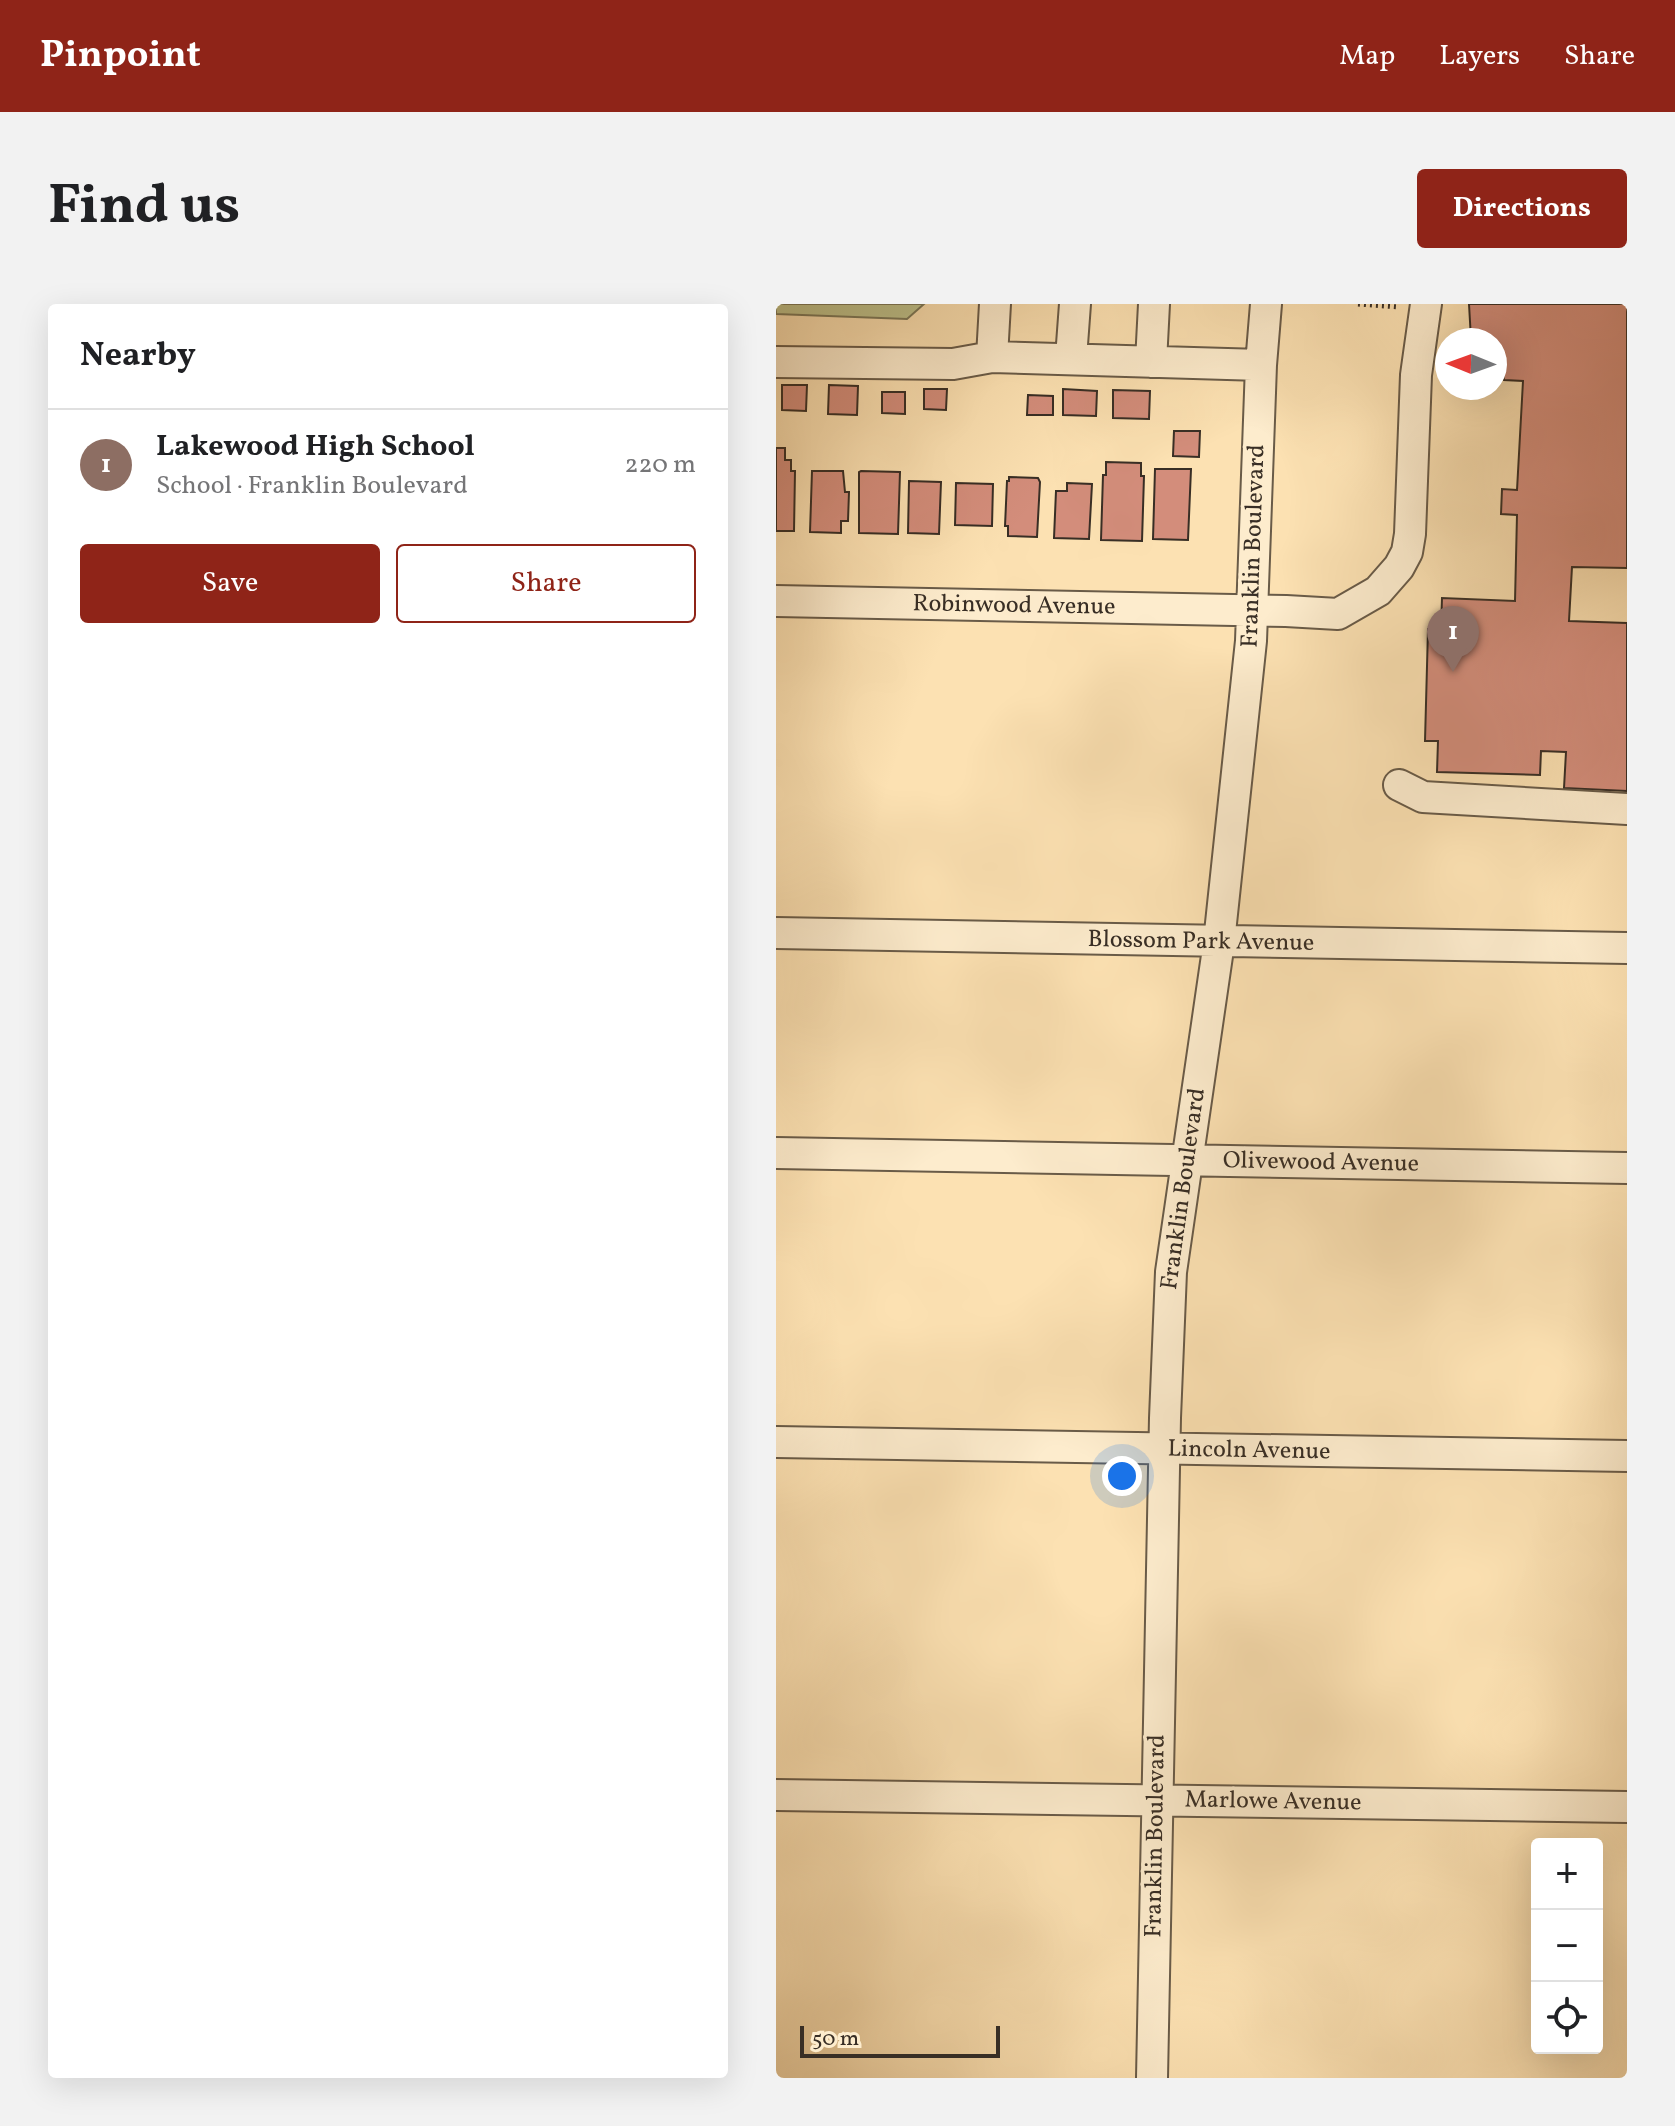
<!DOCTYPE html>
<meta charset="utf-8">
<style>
body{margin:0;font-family:Vollkorn,serif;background:#f2f2f2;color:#202124}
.controls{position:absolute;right:24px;bottom:24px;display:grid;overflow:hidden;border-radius:8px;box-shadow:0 8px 32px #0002}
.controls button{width:72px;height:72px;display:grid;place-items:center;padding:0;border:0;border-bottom:2px solid #e0e0e0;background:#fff;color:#202124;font:40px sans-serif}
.compass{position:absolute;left:659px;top:24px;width:72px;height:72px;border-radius:50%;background:#fff;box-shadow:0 8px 32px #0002;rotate:271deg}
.scale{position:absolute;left:24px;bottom:20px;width:200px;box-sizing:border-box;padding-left:8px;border:4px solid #382e25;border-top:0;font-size:22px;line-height:28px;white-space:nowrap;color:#382e25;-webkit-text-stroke:6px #fdeccd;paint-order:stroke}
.you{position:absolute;left:346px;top:1172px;width:28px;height:28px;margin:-20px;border:6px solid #fff;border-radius:50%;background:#1a73e8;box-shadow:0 0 0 12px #1a73e833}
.badge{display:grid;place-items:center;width:52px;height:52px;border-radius:50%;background:#8f2418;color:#fff;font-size:26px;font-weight:700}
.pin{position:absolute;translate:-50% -66px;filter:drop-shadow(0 2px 4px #0008)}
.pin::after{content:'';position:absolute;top:42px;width:28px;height:24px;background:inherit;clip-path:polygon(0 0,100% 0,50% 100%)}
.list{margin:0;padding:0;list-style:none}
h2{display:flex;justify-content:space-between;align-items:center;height:104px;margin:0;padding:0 32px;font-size:34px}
h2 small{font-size:26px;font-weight:400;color:#757577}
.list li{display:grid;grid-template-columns:52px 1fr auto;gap:24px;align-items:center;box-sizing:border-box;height:112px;padding:0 32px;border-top:2px solid #e0e0e0}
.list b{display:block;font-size:30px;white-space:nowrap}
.list p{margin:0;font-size:26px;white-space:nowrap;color:#757577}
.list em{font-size:26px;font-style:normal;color:#757577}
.actions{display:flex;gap:16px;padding:24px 32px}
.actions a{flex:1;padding:18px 0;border:2px solid #8f2418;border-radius:8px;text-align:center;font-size:28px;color:#8f2418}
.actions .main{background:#8f2418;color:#fff}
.icon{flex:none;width:44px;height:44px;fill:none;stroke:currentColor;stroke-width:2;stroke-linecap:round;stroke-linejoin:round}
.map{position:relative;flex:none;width:851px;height:1774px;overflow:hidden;border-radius:8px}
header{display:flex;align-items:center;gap:48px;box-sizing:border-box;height:112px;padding:0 40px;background:#8f2418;color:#fff}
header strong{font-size:38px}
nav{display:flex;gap:44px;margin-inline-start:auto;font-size:28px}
.intro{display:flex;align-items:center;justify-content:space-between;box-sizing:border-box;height:192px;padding:0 48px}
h1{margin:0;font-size:56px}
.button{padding:20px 36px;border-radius:8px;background:#8f2418;color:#fff;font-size:28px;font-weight:700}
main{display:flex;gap:48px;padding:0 48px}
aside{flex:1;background:#fff;border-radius:8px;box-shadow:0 8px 32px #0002}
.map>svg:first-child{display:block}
.green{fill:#bec38d;stroke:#7b7859;stroke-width:2}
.building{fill:#d38d7b;stroke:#382e25;stroke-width:2}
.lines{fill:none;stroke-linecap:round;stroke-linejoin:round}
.minor-casing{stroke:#695b48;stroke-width:34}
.path{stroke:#382e25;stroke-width:5;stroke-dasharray:2 4;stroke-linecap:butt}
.minor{stroke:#fdeccd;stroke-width:30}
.labels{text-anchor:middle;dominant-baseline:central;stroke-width:7;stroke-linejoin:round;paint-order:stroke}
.street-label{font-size:24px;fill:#382e25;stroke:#fdeccd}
</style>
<header>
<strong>Pinpoint</strong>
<nav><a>Map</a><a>Layers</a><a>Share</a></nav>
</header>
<div class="intro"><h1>Find us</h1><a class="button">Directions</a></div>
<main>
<aside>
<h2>Nearby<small></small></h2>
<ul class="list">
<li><span class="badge" style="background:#8d6e63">1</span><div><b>Lakewood High School</b><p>School · Franklin Boulevard</p></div><em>220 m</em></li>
</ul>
<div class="actions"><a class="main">Save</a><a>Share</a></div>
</aside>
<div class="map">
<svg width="851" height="1774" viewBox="0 0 851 1774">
<rect width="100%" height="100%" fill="#fce1b2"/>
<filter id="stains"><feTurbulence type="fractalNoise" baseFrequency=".0025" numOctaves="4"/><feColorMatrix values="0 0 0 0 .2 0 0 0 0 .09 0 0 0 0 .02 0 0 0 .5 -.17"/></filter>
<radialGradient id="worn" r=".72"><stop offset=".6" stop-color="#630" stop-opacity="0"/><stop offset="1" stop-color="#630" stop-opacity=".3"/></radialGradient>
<path class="green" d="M0,0h148l-17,15 -131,-5z"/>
<path class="building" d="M693,0h158v264l-55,-1 -3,54 58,2v168l-63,-3 2,-36 -25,-1 -1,24 -103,-3 1,-31h-13l3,-112 13,1 1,-32 73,3 2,-86 -16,-1 1,-25 15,1 6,-109 -19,-1 -3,-16 -6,1v-25h-9v-4l-15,3z
M6,81h25l-1,26 -24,-1z
M53,81l29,1 -1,29 -29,-1z
M148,85h23l-1,21 -22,-1z
M287,85l34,2 -1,25 -33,-1z
M337,86l37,1 -1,28 -36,-1z
M106,88h23v22l-23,-1z
M252,91l25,1v19h-26z
M398,127h26l-1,26 -26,-1z
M0,144h9v12h6v11h4l-1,60h-18z
M330,158l35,1v13h3l-2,65 -41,-1 2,-65h3z
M379,165h36l-3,71 -35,-1z
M36,167h31l2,21h4l-1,29h-7v12l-31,-1z
M85,167l39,1 -2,62 -39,-1v-61z
M233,173l29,1 2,4 -3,55 -29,-1v-10h-3l2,-45h2z
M133,177l32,1 -2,52 -31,-1z
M180,179l37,1 -1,42 -37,-1z
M291,179l25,1 -3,55 -35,-1 2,-47h11z"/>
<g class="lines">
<g class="minor-casing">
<path id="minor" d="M216,53l3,-53
M295,54l4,-54
M0,58l177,2 39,-7 269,8
M375,58l3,-58
M0,297l510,10 52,3 40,-23 21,-24 8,-15 3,-18 6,-159 10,-71
M623,481l24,12 204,12
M0,629l851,15
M0,849l851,15
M0,1138l851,14
M0,1491l851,12
M376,1774l13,-660 6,-146 48,-330 32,-301 10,-276 5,-61"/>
</g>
<path class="path" d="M582,0l41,3"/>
<use href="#minor" class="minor"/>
</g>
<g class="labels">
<g class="street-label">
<text transform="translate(478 242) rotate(-88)">Franklin Boulevard</text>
<text transform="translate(238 302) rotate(1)">Robinwood Avenue</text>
<text transform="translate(425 638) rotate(1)">Blossom Park Avenue</text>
<text transform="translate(545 859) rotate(1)">Olivewood Avenue</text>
<text transform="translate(408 885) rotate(-82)">Franklin Boulevard</text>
<text transform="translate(473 1147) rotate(1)">Lincoln Avenue</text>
<text transform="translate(497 1498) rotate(1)">Marlowe Avenue</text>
<text transform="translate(380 1532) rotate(-89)">Franklin Boulevard</text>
</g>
</g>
<rect width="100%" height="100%" filter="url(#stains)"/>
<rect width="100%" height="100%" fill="url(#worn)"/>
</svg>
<div class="controls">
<button>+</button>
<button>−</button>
<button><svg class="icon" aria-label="locate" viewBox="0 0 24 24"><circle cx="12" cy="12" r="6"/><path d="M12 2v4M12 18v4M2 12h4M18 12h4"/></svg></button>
</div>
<svg class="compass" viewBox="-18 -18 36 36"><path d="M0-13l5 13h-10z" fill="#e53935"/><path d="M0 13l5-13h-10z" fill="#757577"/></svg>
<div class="scale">50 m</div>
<div class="you"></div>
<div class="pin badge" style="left:677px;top:368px;background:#8d6e63">1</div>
</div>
</main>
